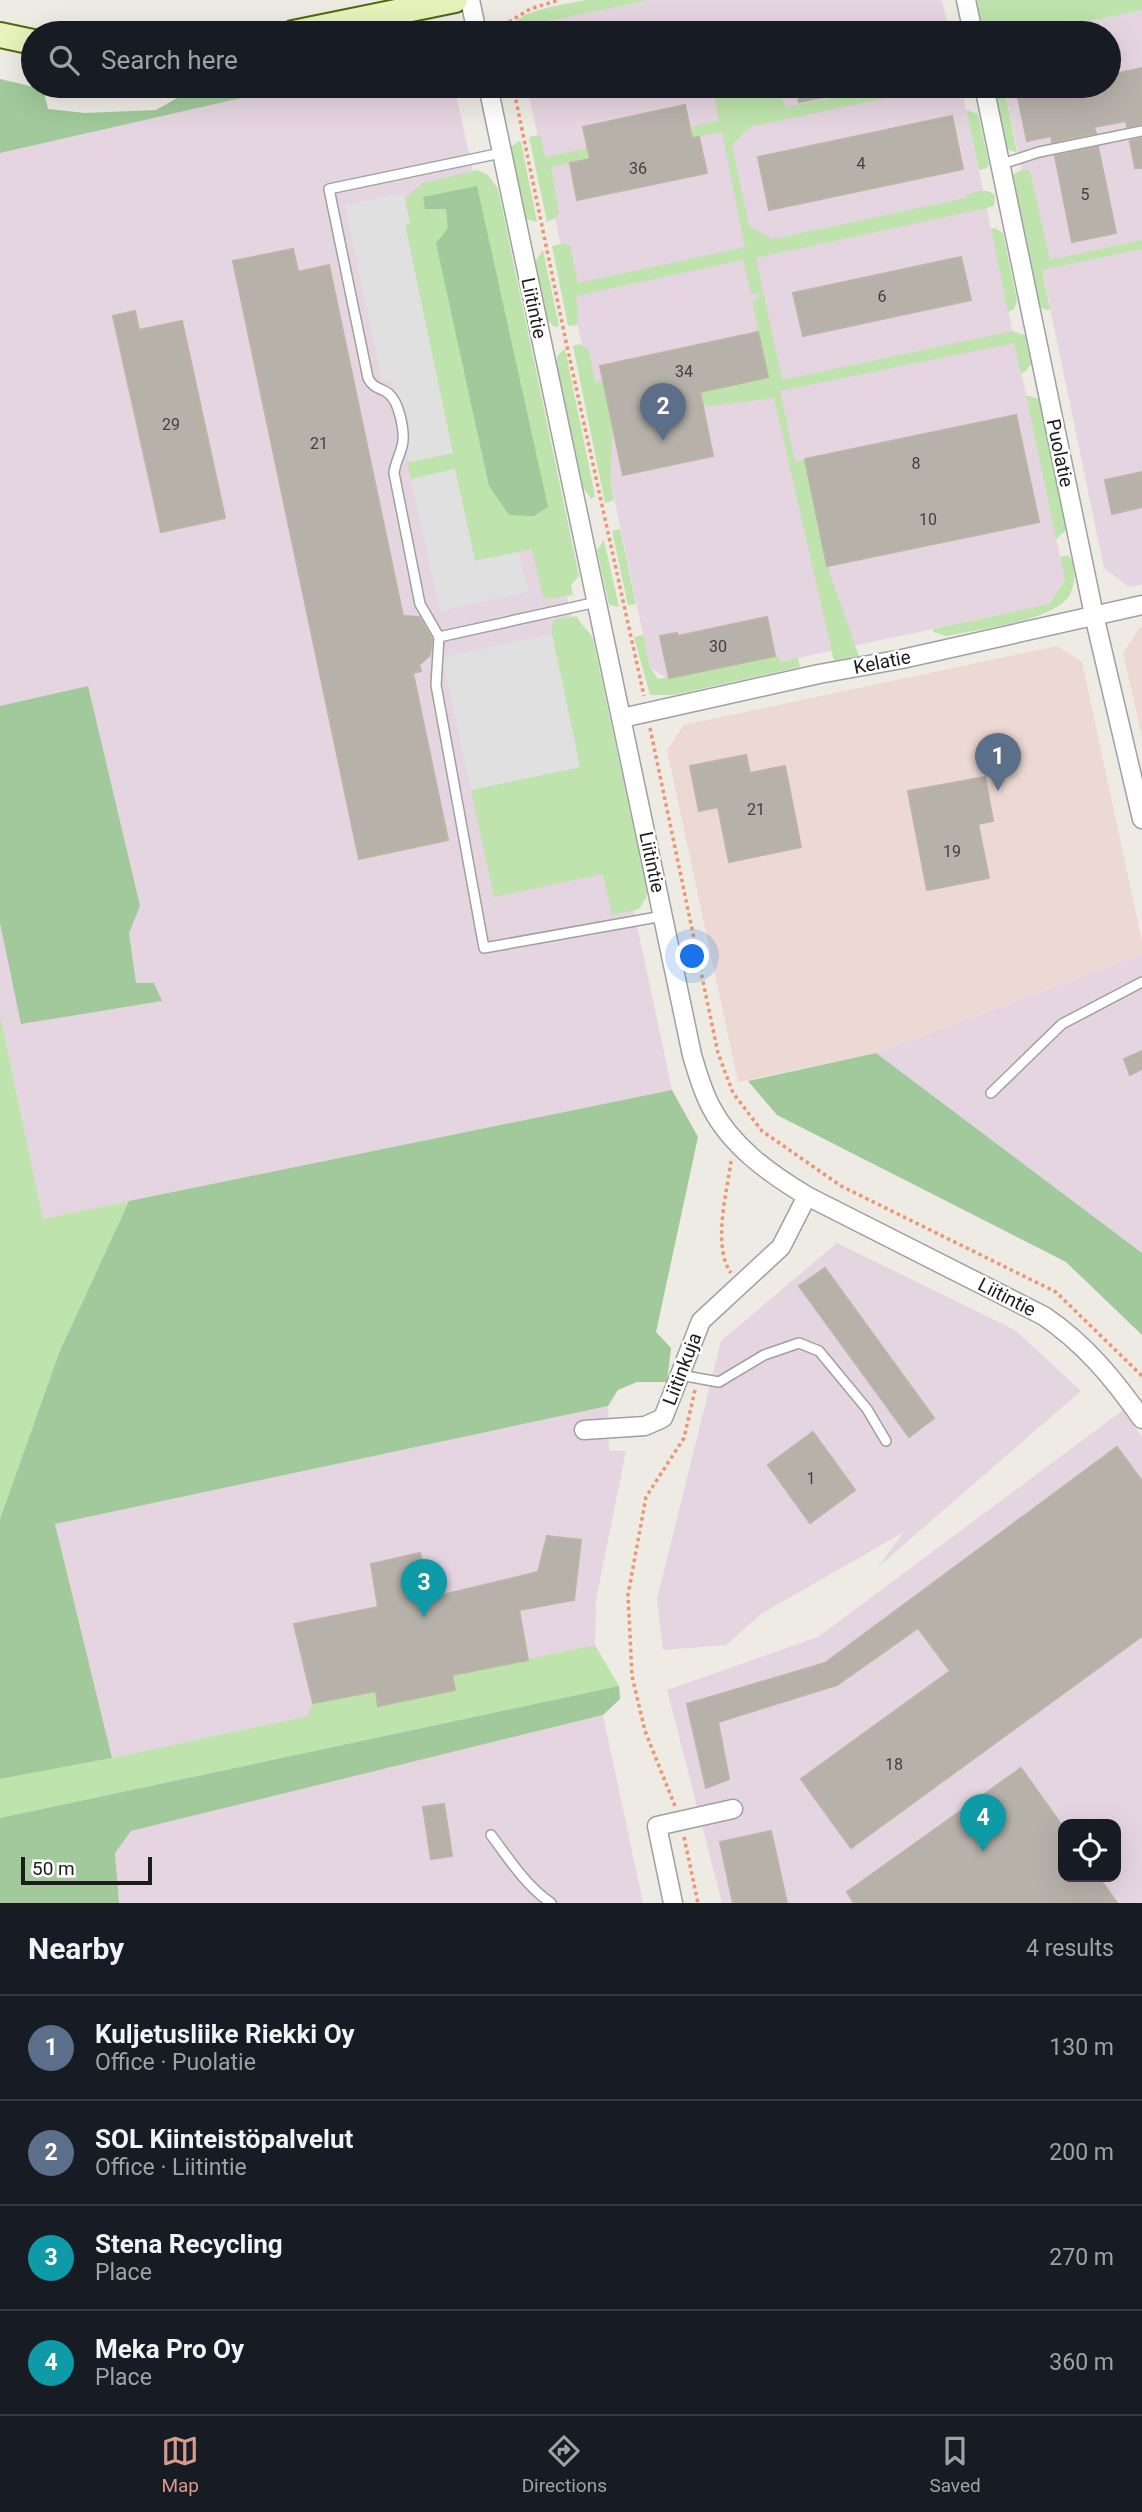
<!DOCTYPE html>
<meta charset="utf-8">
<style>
body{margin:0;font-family:Roboto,sans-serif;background:#20242c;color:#f1f3f6}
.controls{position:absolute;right:21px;bottom:21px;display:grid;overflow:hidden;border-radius:14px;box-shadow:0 7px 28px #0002}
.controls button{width:63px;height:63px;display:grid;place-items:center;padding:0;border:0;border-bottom:2px solid #363941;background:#171b24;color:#f1f3f6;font:35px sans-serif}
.scale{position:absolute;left:21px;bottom:18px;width:131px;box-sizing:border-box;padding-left:7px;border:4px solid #1c1c1c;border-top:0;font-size:19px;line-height:24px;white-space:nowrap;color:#1c1c1c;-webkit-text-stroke:5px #fff;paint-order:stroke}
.you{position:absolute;left:693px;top:957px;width:24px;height:24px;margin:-18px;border:5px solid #fff;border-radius:50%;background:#1a73e8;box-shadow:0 0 0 10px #1a73e833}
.badge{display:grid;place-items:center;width:46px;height:46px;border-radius:50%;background:#d79a8f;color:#fff;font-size:23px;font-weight:700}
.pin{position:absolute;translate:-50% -58px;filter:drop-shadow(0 2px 4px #0008)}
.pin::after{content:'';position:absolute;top:37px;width:24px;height:21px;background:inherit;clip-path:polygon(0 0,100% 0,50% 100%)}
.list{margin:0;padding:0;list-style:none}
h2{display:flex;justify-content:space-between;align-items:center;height:91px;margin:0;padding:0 28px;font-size:30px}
h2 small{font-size:23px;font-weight:400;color:#9ea1a6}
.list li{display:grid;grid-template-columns:46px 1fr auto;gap:21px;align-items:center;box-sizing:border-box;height:105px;padding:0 28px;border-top:2px solid #363941}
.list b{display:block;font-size:26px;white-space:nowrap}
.list p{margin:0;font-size:23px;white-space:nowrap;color:#9ea1a6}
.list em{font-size:23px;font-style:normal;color:#9ea1a6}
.icon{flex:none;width:38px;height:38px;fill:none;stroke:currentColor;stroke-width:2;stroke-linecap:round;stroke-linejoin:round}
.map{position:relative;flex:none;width:1142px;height:1903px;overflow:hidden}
.search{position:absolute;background:#171b24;box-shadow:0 7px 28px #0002;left:21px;right:21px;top:21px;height:77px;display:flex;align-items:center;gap:18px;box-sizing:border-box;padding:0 24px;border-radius:38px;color:#9ea1a6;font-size:26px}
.sheet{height:511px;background:#171b24}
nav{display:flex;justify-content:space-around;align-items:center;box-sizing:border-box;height:98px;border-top:2px solid #363941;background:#171b24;font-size:19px;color:#9ea1a6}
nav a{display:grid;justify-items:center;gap:4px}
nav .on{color:#d79a8f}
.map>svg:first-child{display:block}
.commercial{fill:#edd9d3;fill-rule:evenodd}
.industrial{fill:#e5d5e0;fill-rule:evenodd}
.grass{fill:#bee3ad}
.forest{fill:#a1c99b}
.parking{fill:#e0e0e0}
.building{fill:#b6b1a9;stroke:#bdb4a7;stroke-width:2}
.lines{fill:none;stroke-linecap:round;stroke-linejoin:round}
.lane-casing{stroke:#a0a0a0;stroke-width:12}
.street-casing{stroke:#a0a0a0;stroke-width:21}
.secondary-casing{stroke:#4f690e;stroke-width:28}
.path{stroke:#ed9574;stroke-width:3.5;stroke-dasharray:3.5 3.5;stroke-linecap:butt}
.lane{stroke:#fff;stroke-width:9}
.street{stroke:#fff;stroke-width:18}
.secondary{stroke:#e7f3ba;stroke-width:24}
.labels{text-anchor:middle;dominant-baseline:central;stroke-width:5;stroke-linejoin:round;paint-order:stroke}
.number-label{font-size:16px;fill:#42413f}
.street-label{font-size:19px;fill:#1c1c1c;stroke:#fff}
</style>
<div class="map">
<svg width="1142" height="1903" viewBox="0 0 1142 1903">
<rect width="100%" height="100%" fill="#edebe3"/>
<path class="commercial" d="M1142,627v110l-19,-84 16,-25z
M1057,646l25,16 60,279v13l-266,99 -138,29 -71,-332 17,-25zM746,755l4,18 35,-6 16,80 -72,15 -11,-55 -19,3 -9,-44z"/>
<path class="industrial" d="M650,0h292l7,33h-416l7,-10z
M1142,10v574l-13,3 -25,-19 -100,-482h105v-53h-75z
M295,86h159l94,421 124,583 -629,129 -43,-204v-862z
M527,86h434l104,494 -16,24 -374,80 -25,-17z
M1142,954v299l-266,-200z
M837,1243l178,87 66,61 -203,176 26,-35 -143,82 -35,31 -63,5 -6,-51 64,-258z
M608,1406l1,45h17l-30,149 -1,45 -143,30 3,15 -77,16 -3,-15 -68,25 -195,42 -57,-234z
M1123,1410l19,27v466h-420l-55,-213 151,-53zM1063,1824h53v53h-53z
M603,1715l40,188h-524l-4,-50 16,-22z"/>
<path class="grass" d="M586,0h64l-110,23 -7,10h-25c6,-24 57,-28 78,-33z
M977,0h165v10l-108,23h-51z
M713,86h4l3,9 53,-9 14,21 102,-21h82l-3,3 -19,3 -5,-6 -195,41 -17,18 17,81 24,13 192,-41c7,-8 22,-10 30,-3l-1,11 -7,2 -231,50 26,122 230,-49 13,4 6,29 -6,8 -4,1 -7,-30 -234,48 15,71 10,-3 22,107 32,90 -25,5 -60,-263 -71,9 -90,20 -3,52 4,21 -9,3 -32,-157 8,-2 8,7 6,31 8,-1 7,30 158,-34 -16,-76 7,-3 -1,-4h-7l-8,-34 -167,36 2,16 -1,13 -9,1 -16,-80 13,-3 5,3 8,37 167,-36 -23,-115 -171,35 8,46 -3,5 -9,4 -18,-85 11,-2 5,22 174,-36z
M1005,92l12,61 -12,-5 -10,-51 2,-3z
M966,110l12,4 11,50 -2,4 -8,2z
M519,141l2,1 16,80 -11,-3 -15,-72z
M1025,169l5,2 20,89 92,-20v9l-100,21 8,40h-4l-8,-5 -27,-130z
M477,170l11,5 10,14 81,387 -8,9 2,10 -23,4 -7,-2 -11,-48 -57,12 -20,-92 -44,10 -4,-16 45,-10 -47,-228 5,-2 -5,-24 17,-16z
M995,228l8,5 14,68 -3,8 -6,3 -17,-83z
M543,250l16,76 -4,1 -8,-7 -12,-58z
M565,349l30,147 -4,3 -8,-12 -27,-126 2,-6z
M1026,395l13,4 27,131 -10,9z
M620,529l16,75 -8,1 -16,-74z
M604,540l15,67 -10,-2 -12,-55z
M1068,555c7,6 7,16 6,25 -1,7 -3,15 -8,20 -22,22 -90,30 -120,36l-13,-4v-3l116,-25 16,-24 -5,-23z
M577,616c4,10 12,14 16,23l54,253 -1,6 -7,11 -27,6 -9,-41 -109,23 -23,-107 109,-23 -28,-133v-10l3,-4z
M643,635l7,32 8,12 120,-24 2,7 18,-4 2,9 -127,28h-23l-16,-58z
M0,1015l43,204 86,-18 -70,152 -59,166z
M595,1645l24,41 -619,132v-39l112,-21 195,-42 6,-13 63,-12 3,15 76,-16 -3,-15z"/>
<path class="forest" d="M0,79l43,10 5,20 37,4 71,-3 30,-17 41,-7h68l-295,67z
M477,186l71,321 -14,9 -25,-1 -20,-29 -53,-243 12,-15 -2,-19h-21l-2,-12z
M88,686l52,220 -11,27 7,50h18l8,18 -141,23 -21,-101v-217z
M876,1053l266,200v82l-76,-73 -289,-147 -29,-34z
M672,1090l26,47 -42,195 15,16 -4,34h-30l-19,8 -10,16 -553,118 57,234 -112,21v-260l59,-166 70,-152z
M619,1686l1,13 -17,16 -472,116 -16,22 4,50h-119v-85z"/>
<path class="parking" d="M403,193l7,31 -5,1 48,228 -44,9 -17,-81 -10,1 -37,-177z
M455,469l20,92 44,-9 9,40 -88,19 -29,-132z
M552,634l28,133 -109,23 -29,-133z"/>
<path class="building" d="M1142,68v56l-15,3 -1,-6 -32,6 2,6 -44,9 -1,-6 -24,5 -10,-48 37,-7h55v-11z
M796,86h52l1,6 -50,10z
M685,105l7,33 7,-1 8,36 -130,27 -7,-37 20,-4 -7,-32z
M952,116l11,53 -194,41 -11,-53z
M1142,138v30h-7l-5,-27z
M1098,147l18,86 -44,9 -17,-86z
M293,249l5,23 31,-7 74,351 16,1 13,22 -2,16 -11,10 2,6 -8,2 35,167 -89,19 -126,-598z
M961,257l10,43 -168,36 -10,-43z
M135,311l4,19 43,-9 43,197 -64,14 -48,-216z
M758,332l10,45 -68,15 13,64 -90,19 -23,-109z
M1016,415l23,107 -212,44 -22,-107z
M1142,472v35l-30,7 -7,-34z
M767,617l8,39 -106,22 -9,-42 17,-3 1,3z
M746,755l4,18 35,-7 16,81 -72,15 -11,-55 -19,4 -9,-45z
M985,777l8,44 -15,3 11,54 -62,12 -19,-99z
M1142,1051v18l-12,6 -6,-16z
M825,1268l109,150 -25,19 -110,-151z
M813,1432l42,58 -45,33 -42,-58z
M1117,1447l25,34v155l-291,212 -50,-69 149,-108 -32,-43 -81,57 -119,37 11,57 -23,9 -19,-84 138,-41z
M547,1536l34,4 -7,60 -55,10 9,50 -76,15 3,15 -77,16 -2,-15 -63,12 -19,-79 84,-17 -7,-43 49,-11 10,45 108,-26z
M1021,1768l42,59v50h36l18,26h-263l-7,-11z
M444,1804l8,52 -21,3 -8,-52z
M771,1831l16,72h-54l-13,-61z"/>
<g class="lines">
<g class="lane-casing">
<path id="lane" d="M1002,164l37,-12 103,-21
M597,602l-158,35 -3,48 48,263 179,-32
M439,637l-19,-33 -26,-131c1,-11 8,-21 9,-32 1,-12 -4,-39 -14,-47 -8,-7 -15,-4 -21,-16l-39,-189 172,-36
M991,1093l71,-69 80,-42
M680,1375l39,7 45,-27 35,-12 20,8 48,58 19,32
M491,1835c18,24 35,51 60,68"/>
</g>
<g class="street-casing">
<path id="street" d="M470,0l7,33
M966,0l7,33
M488,86l204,969c5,17 10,35 19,52 20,39 59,67 96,89l237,120c41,28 69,62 98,103
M984,86l110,529 48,204
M622,718l197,-44 83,-15 240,-54
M584,1430l61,-4 18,-8 38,-97 80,-74 26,-51
M673,1903l-16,-77 76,-17"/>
</g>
<g class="secondary-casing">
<path id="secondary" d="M293,33l162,-33
M0,35l33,7"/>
</g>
<path class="path" d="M415,33h10
M503,33l-1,-4 7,-7 21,-13 29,-9
M513,86l52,251 79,359
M650,728l68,325 15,40 29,38 79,55 215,106 86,84
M731,1161c-4,32 -19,85 0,112
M675,1806l-30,-75 -13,-55 -4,-81 18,-98 38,-59 11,-48
M684,1837l14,66"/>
<use href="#lane" class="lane"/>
<use href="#street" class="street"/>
<use href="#secondary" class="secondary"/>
</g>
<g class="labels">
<g class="number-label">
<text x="861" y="163">4</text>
<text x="638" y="168">36</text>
<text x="1085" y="194">5</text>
<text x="882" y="296">6</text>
<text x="684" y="371">34</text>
<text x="171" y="424">29</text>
<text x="319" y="443">21</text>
<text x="916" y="463">8</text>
<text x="928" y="519">10</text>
<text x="718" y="646">30</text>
<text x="756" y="809">21</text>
<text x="952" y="851">19</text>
<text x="811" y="1478">1</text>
<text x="894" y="1764">18</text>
</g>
<g class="street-label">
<text transform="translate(534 308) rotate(78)">Liitintie</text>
<text transform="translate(1060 453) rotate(78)">Puolatie</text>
<text transform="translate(882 662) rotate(-11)">Kelatie</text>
<text transform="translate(652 862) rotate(78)">Liitintie</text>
<text transform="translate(1007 1297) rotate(27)">Liitintie</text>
<text transform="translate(682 1369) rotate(-69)">Liitinkuja</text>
</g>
</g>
</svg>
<div class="controls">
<button><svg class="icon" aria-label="locate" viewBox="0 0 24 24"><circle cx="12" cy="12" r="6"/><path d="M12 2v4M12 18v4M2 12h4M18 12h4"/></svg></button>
</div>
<div class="scale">50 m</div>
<div class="you"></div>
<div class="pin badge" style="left:998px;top:791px;background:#5c6f8a">1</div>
<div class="pin badge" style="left:663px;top:441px;background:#5c6f8a">2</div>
<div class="pin badge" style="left:424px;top:1617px;background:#0f9aa8">3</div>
<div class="pin badge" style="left:983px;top:1852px;background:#0f9aa8">4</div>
<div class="search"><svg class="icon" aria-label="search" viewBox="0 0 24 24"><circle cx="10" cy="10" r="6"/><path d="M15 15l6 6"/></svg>Search here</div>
</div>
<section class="sheet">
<h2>Nearby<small>4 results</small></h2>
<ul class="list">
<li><span class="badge" style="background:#5c6f8a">1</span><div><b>Kuljetusliike Riekki Oy</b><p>Office · Puolatie</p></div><em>130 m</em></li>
<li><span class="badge" style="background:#5c6f8a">2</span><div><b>SOL Kiinteistöpalvelut</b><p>Office · Liitintie</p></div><em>200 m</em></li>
<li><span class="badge" style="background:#0f9aa8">3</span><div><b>Stena Recycling</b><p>Place</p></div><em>270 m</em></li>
<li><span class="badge" style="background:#0f9aa8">4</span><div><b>Meka Pro Oy</b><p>Place</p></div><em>360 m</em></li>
</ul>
</section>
<nav>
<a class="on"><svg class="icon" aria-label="map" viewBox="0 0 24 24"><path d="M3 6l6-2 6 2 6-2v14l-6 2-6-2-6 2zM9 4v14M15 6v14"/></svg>Map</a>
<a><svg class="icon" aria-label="directions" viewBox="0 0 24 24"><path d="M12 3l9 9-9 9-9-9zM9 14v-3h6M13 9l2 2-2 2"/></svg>Directions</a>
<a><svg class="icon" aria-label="saved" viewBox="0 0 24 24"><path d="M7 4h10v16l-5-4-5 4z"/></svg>Saved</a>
</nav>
